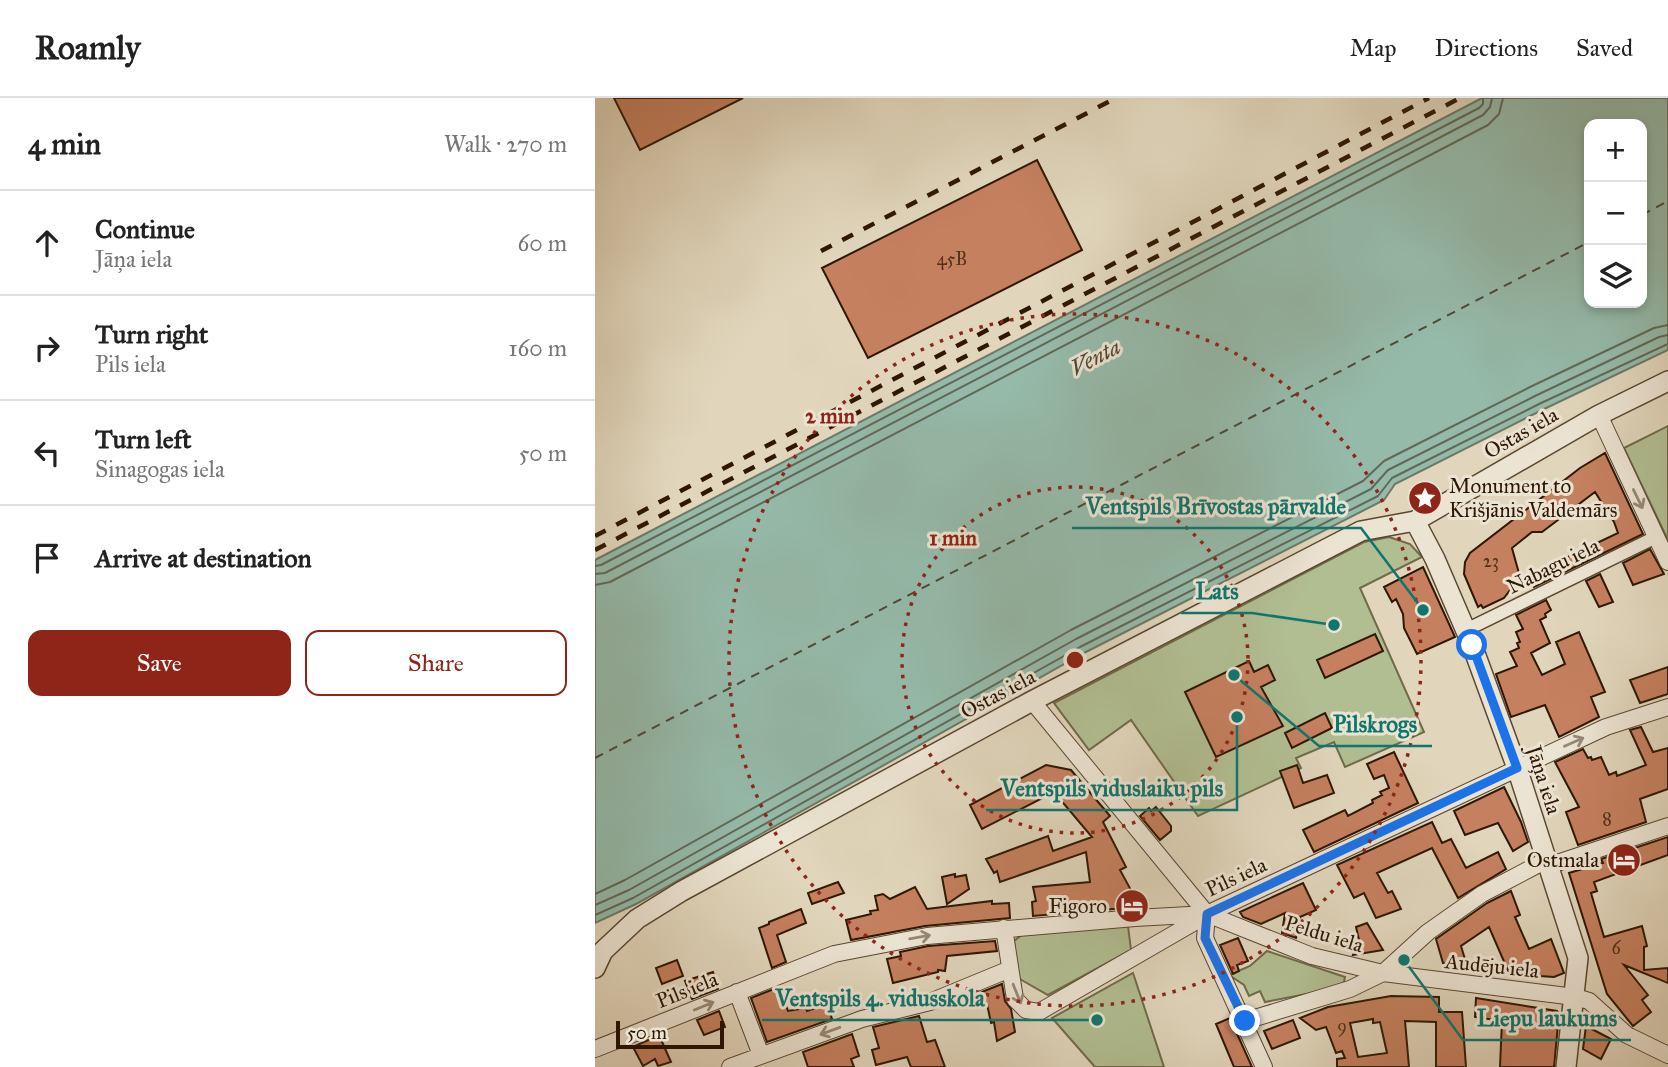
<!DOCTYPE html>
<meta charset="utf-8">
<style>
body{margin:0;font-family:"IM FELL Great Primer",serif;background:#f2f2f2;color:#222}
.controls{position:absolute;right:21px;top:21px;display:grid;overflow:hidden;border-radius:14px;box-shadow:0 4px 10px #0003}
.controls button{width:63px;height:63px;display:grid;place-items:center;padding:0;border:0;border-bottom:2px solid #e0e0e0;background:#fff;color:#222;font:35px sans-serif}
.scale{position:absolute;left:21px;bottom:18px;width:108px;box-sizing:border-box;padding-left:7px;border:4px solid #2f1703;border-top:0;font-size:19px;line-height:24px;white-space:nowrap;color:#2f1703;-webkit-text-stroke:5px #ece4d3;paint-order:stroke}
.stop{position:absolute;width:21px;height:21px;margin:-16px;border:5px solid #1a73e8;border-radius:50%;background:#fff}
.stop.end{background:#1a73e8;border-color:#fff;box-shadow:0 2px 7px #0008}
.list{margin:0;padding:0;list-style:none}
h2{display:flex;justify-content:space-between;align-items:center;height:91px;margin:0;padding:0 28px;font-size:30px}
h2 small{font-size:23px;font-weight:400;color:#767676}
.list li{display:grid;grid-template-columns:46px 1fr auto;gap:21px;align-items:center;box-sizing:border-box;height:105px;padding:0 28px;border-top:2px solid #e0e0e0}
.list b{display:block;font-size:26px;white-space:nowrap}
.list p{margin:0;font-size:23px;white-space:nowrap;color:#767676}
.list em{font-size:23px;font-style:normal;color:#767676}
.actions{display:flex;gap:14px;padding:21px 28px}
.actions a{flex:1;padding:16px 0;border:2px solid #8f2418;border-radius:14px;text-align:center;font-size:24px;color:#8f2418}
.actions .main{background:#8f2418;color:#fff}
.icon{flex:none;width:38px;height:38px;fill:none;stroke:currentColor;stroke-width:2;stroke-linecap:round;stroke-linejoin:round}
.map{position:relative;flex:none;width:1073px;height:969px;overflow:hidden}
header{display:flex;align-items:center;gap:42px;box-sizing:border-box;height:98px;padding:0 35px;background:#fff;border-bottom:2px solid #e0e0e0}
header strong{font-size:33px}
nav{display:flex;gap:38px;margin-inline-start:auto;font-size:24px}
main{display:flex}
aside{flex:1;background:#fff}
.map>svg:first-child{display:block}
.green{fill:#b1be92;stroke:#706a4a;stroke-width:2}
.water{fill:#95baaa;stroke:#6c7967;stroke-width:2;fill-rule:evenodd}
.lines{fill:none;stroke-linecap:round;stroke-linejoin:round}
.shore{stroke:#626856;stroke-width:2}
.ferry{stroke:#4e4835;stroke-width:2;stroke-dasharray:9 7;stroke-linecap:butt}
.building{fill:#c5805f;stroke:#2f1703;stroke-width:2;fill-rule:evenodd}
.pedestrian-casing{stroke:#5c4731;stroke-width:15}
.minor-casing{stroke:#5c4731;stroke-width:18}
.tertiary-casing{stroke:#5c4731;stroke-width:22}
.pedestrian{stroke:#ece4d3;stroke-width:12}
.minor{stroke:#ece4d3;stroke-width:16}
.tertiary{stroke:#ece4d3;stroke-width:19}
.rail{stroke:#2f1703;stroke-width:4.5;stroke-dasharray:12 12;stroke-linecap:butt}
.oneway{stroke:#978875}
.route{stroke:#1a73e8;stroke-width:9}
.ring{fill:none;stroke:#8f2418;stroke-width:3.5;stroke-dasharray:3.5 7}
.labels{text-anchor:middle;dominant-baseline:central;stroke-width:6;stroke-linejoin:round;paint-order:stroke}
.number-label{font-size:18px;fill:#54311a}
.street-label{font-size:21px;fill:#2f1703;stroke:#ece4d3}
.poi-label{font-size:21px;fill:#2f1703;stroke:#ece4d3;text-anchor:end}
.water-label{font-size:23px;font-style:italic;fill:#4e4835;stroke:#ece4d3}
.centre{fill:#8f2418;stroke:#ece4d3;stroke-width:3.5}
.ring-label{font-size:21px;text-anchor:middle;font-weight:bold;fill:#8f2418;stroke:#ece4d3;stroke-width:6;stroke-linejoin:round;paint-order:stroke}
.leader{fill:none;stroke:#0f766e;stroke-width:2.5}
.callout-dot{fill:#0f766e;stroke:#ece4d3;stroke-width:2.5}
.callout-label{font-size:23px;text-anchor:middle;font-weight:bold;fill:#0f766e;stroke:#ece4d3;stroke-width:6;stroke-linejoin:round;paint-order:stroke}
</style>
<header>
<strong>Roamly</strong>
<nav><a>Map</a><a>Directions</a><a>Saved</a></nav>
</header>
<main>
<aside>
<h2>4 min<small>Walk · 270 m</small></h2>
<ul class="list">
<li><svg class="icon" aria-label="ahead" viewBox="0 0 24 24"><path d="M12 20V5M6 11l6-6 6 6"/></svg><div><b>Continue</b><p>Jāņa iela</p></div><em>60 m</em></li>
<li><svg class="icon" aria-label="right" viewBox="0 0 24 24"><path d="M7 20v-9h11M14 6l5 5-5 5"/></svg><div><b>Turn right</b><p>Pils iela</p></div><em>160 m</em></li>
<li><svg class="icon" aria-label="left" viewBox="0 0 24 24"><path d="M17 20v-9H6M10 6l-5 5 5 5"/></svg><div><b>Turn left</b><p>Sinagogas iela</p></div><em>50 m</em></li>
<li><svg class="icon" aria-label="arrive" viewBox="0 0 24 24"><path d="M6 21V4h12l-3 4 3 4H6"/></svg><div><b>Arrive at destination</b></div></li>
</ul>
<div class="actions"><a class="main">Save</a><a>Share</a></div>
</aside>
<div class="map">
<svg width="1073" height="969" viewBox="0 0 1073 969">
<rect width="100%" height="100%" fill="#e1d6bc"/>
<filter id="stains"><feTurbulence type="fractalNoise" baseFrequency=".00286" numOctaves="4"/><feColorMatrix values="0 0 0 0 .2 0 0 0 0 .09 0 0 0 0 .02 0 0 0 .5 -.17"/></filter>
<radialGradient id="worn" r=".72"><stop offset=".6" stop-color="#630" stop-opacity="0"/><stop offset="1" stop-color="#630" stop-opacity=".3"/></radialGradient>
<path class="green" d="M1073,328v114l-44,-92z
M794,439l21,7 12,13 -62,31 64,144 -79,35 -11,-25 -38,16 5,10 -103,48 -67,-96 -42,30 -35,-47 310,-161z
M533,828l3,24 -83,45 -30,-17 -4,-37 9,-7z
M672,853l78,26 -2,10 -78,15 -5,-11 -11,5 -5,-11 -15,-10 21,-9z
M538,875l31,94h-69l-43,-49z"/>
<path class="water" d="M887,0h186v252l-126,60 -147,74 -11,16 -300,153 -448,251 -41,19v-363zM994,26h53v179h-53z"/>
<g class="lines">
<path class="shore" d="M0,468l6,-1 878,-457 4,-4v-6
M0,476l10,-1 878,-458 7,-8 2,-9
M0,487l15,-3 878,-457 11,-11 4,-16
M0,796l30,-14 446,-250 292,-149 21,-20 146,-74 124,-59 14,-3
M0,807l34,-15 447,-251 295,-150 17,-19 147,-74 124,-59 9,-2
M0,817l38,-17 447,-251 298,-151 14,-18 147,-74 129,-60"/>
<path class="ferry" d="M1047,117l26,-14
M0,660l994,-516"/>
</g>
<path class="building" d="M19,0h129l-103,52z
M442,62l45,90 -214,108 -46,-90z
M1010,355l38,81 -109,53 -6,-11 90,-43 -4,-11 -19,-30 -53,40h-10l-20,16 8,29 -16,21 -21,10 -2,-3 -3,2 -14,-33 1,-12 5,-9 110,-85z
M1055,451l14,25 -31,11 -10,-22z
M828,469l32,70 -38,17 -13,-26 -1,-14 -7,-15 -4,3 -8,-15z
M1005,476l13,28 -14,5 -13,-26z
M951,502l5,10 -6,4 1,3 -6,3 10,23 -19,10 11,22 23,-11 -9,-22 23,-10 26,60 -14,5 8,20 -40,20 -14,-32 -34,12 -15,-43 21,-8 -7,-14 9,-4 -2,-5 3,-1 -4,-10 7,-3 -7,-14z
M780,536l8,17 -58,27 -8,-18z
M654,563l5,11 14,-7 7,15 -14,7 22,39 -67,31 -31,-65z
M1073,569v27l-28,9 -10,-23z
M730,615l7,15 -40,20 -7,-15z
M1046,629l12,25 15,-4v41l-28,10 6,23 -68,23 -12,-33 13,-5 -24,-45 28,-13 5,9 3,-1 1,3 9,-3 8,18 7,-3 1,4 29,-11 -16,-35z
M799,654l24,51 -104,49 -11,-22 42,-20 3,6 25,-13 -1,-3 10,-5 -2,-3 9,-4 -5,-13 -10,4 -7,-15z
M451,667l25,5 39,46 -7,6 23,45 -6,3 12,22 4,15 -103,9 -1,-14 4,-1 -3,-14 57,-5 -4,-30 -86,30 -3,-11 -3,2 -8,-14 62,-23 5,15 39,-14 -38,-45 -72,37 -12,-24z
M702,667l6,18 24,-8 7,18 -40,15 -14,-37z
M909,689l17,35 7,20 -15,9 -15,-28 -33,12 -11,-24z
M561,709l15,19v5l-11,9 -20,-24 9,-8 2,3z
M837,724l10,21 9,-4 15,29 32,-16 8,17 -48,29 -26,-50 -55,25 11,20 4,-2 9,18 -25,9 -12,-25 -10,5 -17,-33z
M1073,739v18l-74,27 3,9 -6,2 13,44 38,-11 5,20 -3,1v23l24,-2v15l-44,-18 24,30 -6,5 9,12 -18,14 -26,-32 -38,-121 34,-10 -2,-4z
M360,776v3l11,-2 3,14 -22,15 -5,-27z
M243,784l6,11 -32,11 -4,-11z
M708,785l13,27 -16,7 -4,21 -14,-5 3,-20 -24,11 -18,-7 -3,-5z
M320,789l12,22 65,-8v3l17,-1 1,15 -85,8 -74,14 -5,-20 25,-6 -1,-3 8,-1 -3,-14 8,-2 7,5z
M916,793l9,24 -5,2 14,32 22,-10 13,34 -10,4 -14,-1 -3,-6 -10,5 -18,-2 -20,-46 -28,19 6,20 -24,-3 -7,-24 51,-36z
M206,811l5,14 -29,12 9,27 -14,6 -13,-40 10,-4v-2z
M772,825l16,27 -30,5 6,-15 -3,-13z
M643,840l10,23 -11,4 2,6 -6,3 -13,-29z
M400,843l2,10 -50,5 -2,15 -7,-1v2l-45,11 -6,-24 14,-3 -1,-4 28,-6z
M82,862l6,16 -21,8 -6,-16z
M118,874l5,17 -26,10 -7,-18z
M407,886l3,17 6,8 4,23 -18,9 -3,-19 -3,1 -4,-19 -9,3 -4,-12z
M184,889l9,24 18,-3 1,3 20,-7 5,15 -65,23 -16,-44z
M796,898l48,1v15h23l4,55h-30v-45l-31,-1 4,46h-72v-8l8,-1 -3,-7 -6,2 -10,-26 -10,3 -16,-12 28,-11zM778,921v4l7,-1 7,31 -29,4 -8,-34z
M881,900l81,13 2,3 -5,53h-54l2,-46 -27,-4z
M124,913l6,16 -21,8 -7,-15z
M324,918l8,26 8,-2 10,27h-34l-4,-10 -31,8 -4,-15 7,-2 -6,-21z
M635,920l22,49h-18l-18,-43z
M698,922l7,18 -28,11 -8,-18z
M991,928l25,13 -10,20 -18,-10z
M257,936l7,22 -8,3 3,8h-46l-5,-15z
M64,937l12,27 -13,4 -3,-7 -12,7 -10,-19z"/>
<g class="lines">
<g class="pedestrian-casing">
<path id="pedestrian" d="M871,532l190,-93"/>
</g>
<g class="minor-casing">
<path id="minor" d="M1004,317l69,147
M437,603l175,213 105,42 71,17 192,24 14,4 38,34 41,20
M612,816l-2,24 59,129
M409,830l11,71 11,11 13,2 166,-96
M142,894l24,63
M650,923l105,-32 33,-16 45,-41 54,-38 57,-30 21,-2 108,-36
M0,951l239,-95 93,-18 208,-18 72,-4 399,-187 62,-20
M135,969l132,-48 68,-17 80,-33"/>
</g>
<g class="tertiary-casing">
<path id="tertiary" d="M820,423l20,38 37,86 45,123 61,190 -12,109
M0,870l8,-17 34,-32 45,-28 350,-190 329,-170 54,-10 184,-106 69,-34"/>
</g>
<use href="#pedestrian" class="pedestrian"/>
<use href="#minor" class="minor"/>
<use href="#tertiary" class="tertiary"/>
<path class="rail" d="M226,153l295,-153
M0,438l834,-438
M0,452l865,-452"/>
</g>
<defs><path id="oneway-shaft" d="M-6 0H5M1.5-3L5.5 0L1.5 3" fill="none" stroke-width="1.6" stroke-linecap="round" stroke-linejoin="round" transform="scale(1.75)"/></defs>
<g class="oneway">
<use href="#oneway-shaft" transform="translate(1043 401) rotate(64)"/>
<use href="#oneway-shaft" transform="translate(979 644) rotate(-24)"/>
<use href="#oneway-shaft" transform="translate(325 839) rotate(-10)"/>
<use href="#oneway-shaft" transform="translate(422 896) rotate(68)"/>
<use href="#oneway-shaft" transform="translate(109 908) rotate(-22)"/>
<use href="#oneway-shaft" transform="translate(235 933) rotate(160)"/>
</g>
<g class="lines">
<path class="route" d="M650,923l-40,-83 2,-24 310,-146 -45,-123"/>
</g>
<g class="ring">
<circle cx="480" cy="562" r="173"/>
<circle cx="480" cy="562" r="346"/>
</g>
<defs>
<g id="sight-disc" transform="scale(1.75)"><circle r="9.5" fill="#8f2418" stroke="#ece4d3"/><path d="M0-6L1.8-2.2L6-1.7L2.9 1.2L3.7 5.4L0 3.3L-3.7 5.4L-2.9 1.2L-6-1.7L-1.8-2.2Z" fill="#fff"/></g>
<g id="hotel-disc" transform="scale(1.75)"><circle r="9.5" fill="#8f2418" stroke="#ece4d3"/><path d="M-6-4.5h1.5V1H6V5H4.5V3h-9V5H-6ZM-4 0a1.8 1.8 0 1 1 3.6 0ZM.5 0V-2.5h3Q6-2.5 6 0Z" fill="#fff"/></g>
</defs>
<g fill-rule="evenodd">
<use href="#sight-disc" x="830" y="400"/>
<use href="#hotel-disc" x="1029" y="762"/>
<use href="#hotel-disc" x="537" y="808"/>
</g>
<g class="labels">
<g class="number-label">
<text x="357" y="161">45B</text>
<text x="896" y="463">23</text>
<text x="1012" y="721">8</text>
<text x="1021" y="850">6</text>
<text x="747" y="928">9</text>
</g>
<g class="street-label">
<text transform="translate(926 335) rotate(-30)">Ostas iela</text>
<text transform="translate(958 468) rotate(-26)">Nabagu iela</text>
<text transform="translate(403 596) rotate(-28)">Ostas iela</text>
<text transform="translate(949 682) rotate(72)">Jāņa iela</text>
<text transform="translate(641 779) rotate(-25)">Pils iela</text>
<text transform="translate(729 836) rotate(17)">Peldu iela</text>
<text transform="translate(897 868) rotate(6)">Audēju iela</text>
<text transform="translate(92 892) rotate(-22)">Pils iela</text>
</g>
<g class="poi-label">
<text x="854" y="388" text-anchor="start">Monument to<tspan x="854" dy="24">Krišjānis Valdemārs</tspan></text>
<text x="1004" y="762">Ostmala</text>
<text x="512" y="808">Figoro</text>
</g>
<g class="water-label">
<text transform="translate(500 259) rotate(-28)">Venta</text>
</g>
</g>
<circle cx="480" cy="562" r="10" class="centre"/>
<g class="ring-label">
<text x="235" y="325">2 min</text>
<text x="358" y="447">1 min</text>
</g>
<path class="leader" d="M828 512L766 430H477M739 527L657 515H586M639 577L724 648H837M642 619L642 712H391M502 922L404 922H167M809 862L868 942H1036"/>
<g class="callout-dot">
<circle cx="828" cy="512" r="7"/>
<circle cx="739" cy="527" r="7"/>
<circle cx="639" cy="577" r="7"/>
<circle cx="642" cy="619" r="7"/>
<circle cx="502" cy="922" r="7"/>
<circle cx="809" cy="862" r="7"/>
</g>
<g class="callout-label">
<text x="621" y="416">Ventspils Brīvostas pārvalde</text>
<text x="622" y="501">Lats</text>
<text x="780" y="634">Pilskrogs</text>
<text x="517" y="698">Ventspils viduslaiku pils</text>
<text x="285" y="908">Ventspils 4. vidusskola</text>
<text x="952" y="928">Liepu laukums</text>
</g>
<rect width="100%" height="100%" filter="url(#stains)"/>
<rect width="100%" height="100%" fill="url(#worn)"/>
</svg>
<div class="controls">
<button>+</button>
<button>−</button>
<button><svg class="icon" aria-label="layers" viewBox="0 0 24 24"><path d="M12 4l9 5-9 5-9-5zM3 14l9 5 9-5"/></svg></button>
</div>
<div class="scale">50 m</div>
<div class="stop" style="left:877px;top:547px"></div>
<div class="stop end" style="left:650px;top:923px"></div>
</div>
</main>
